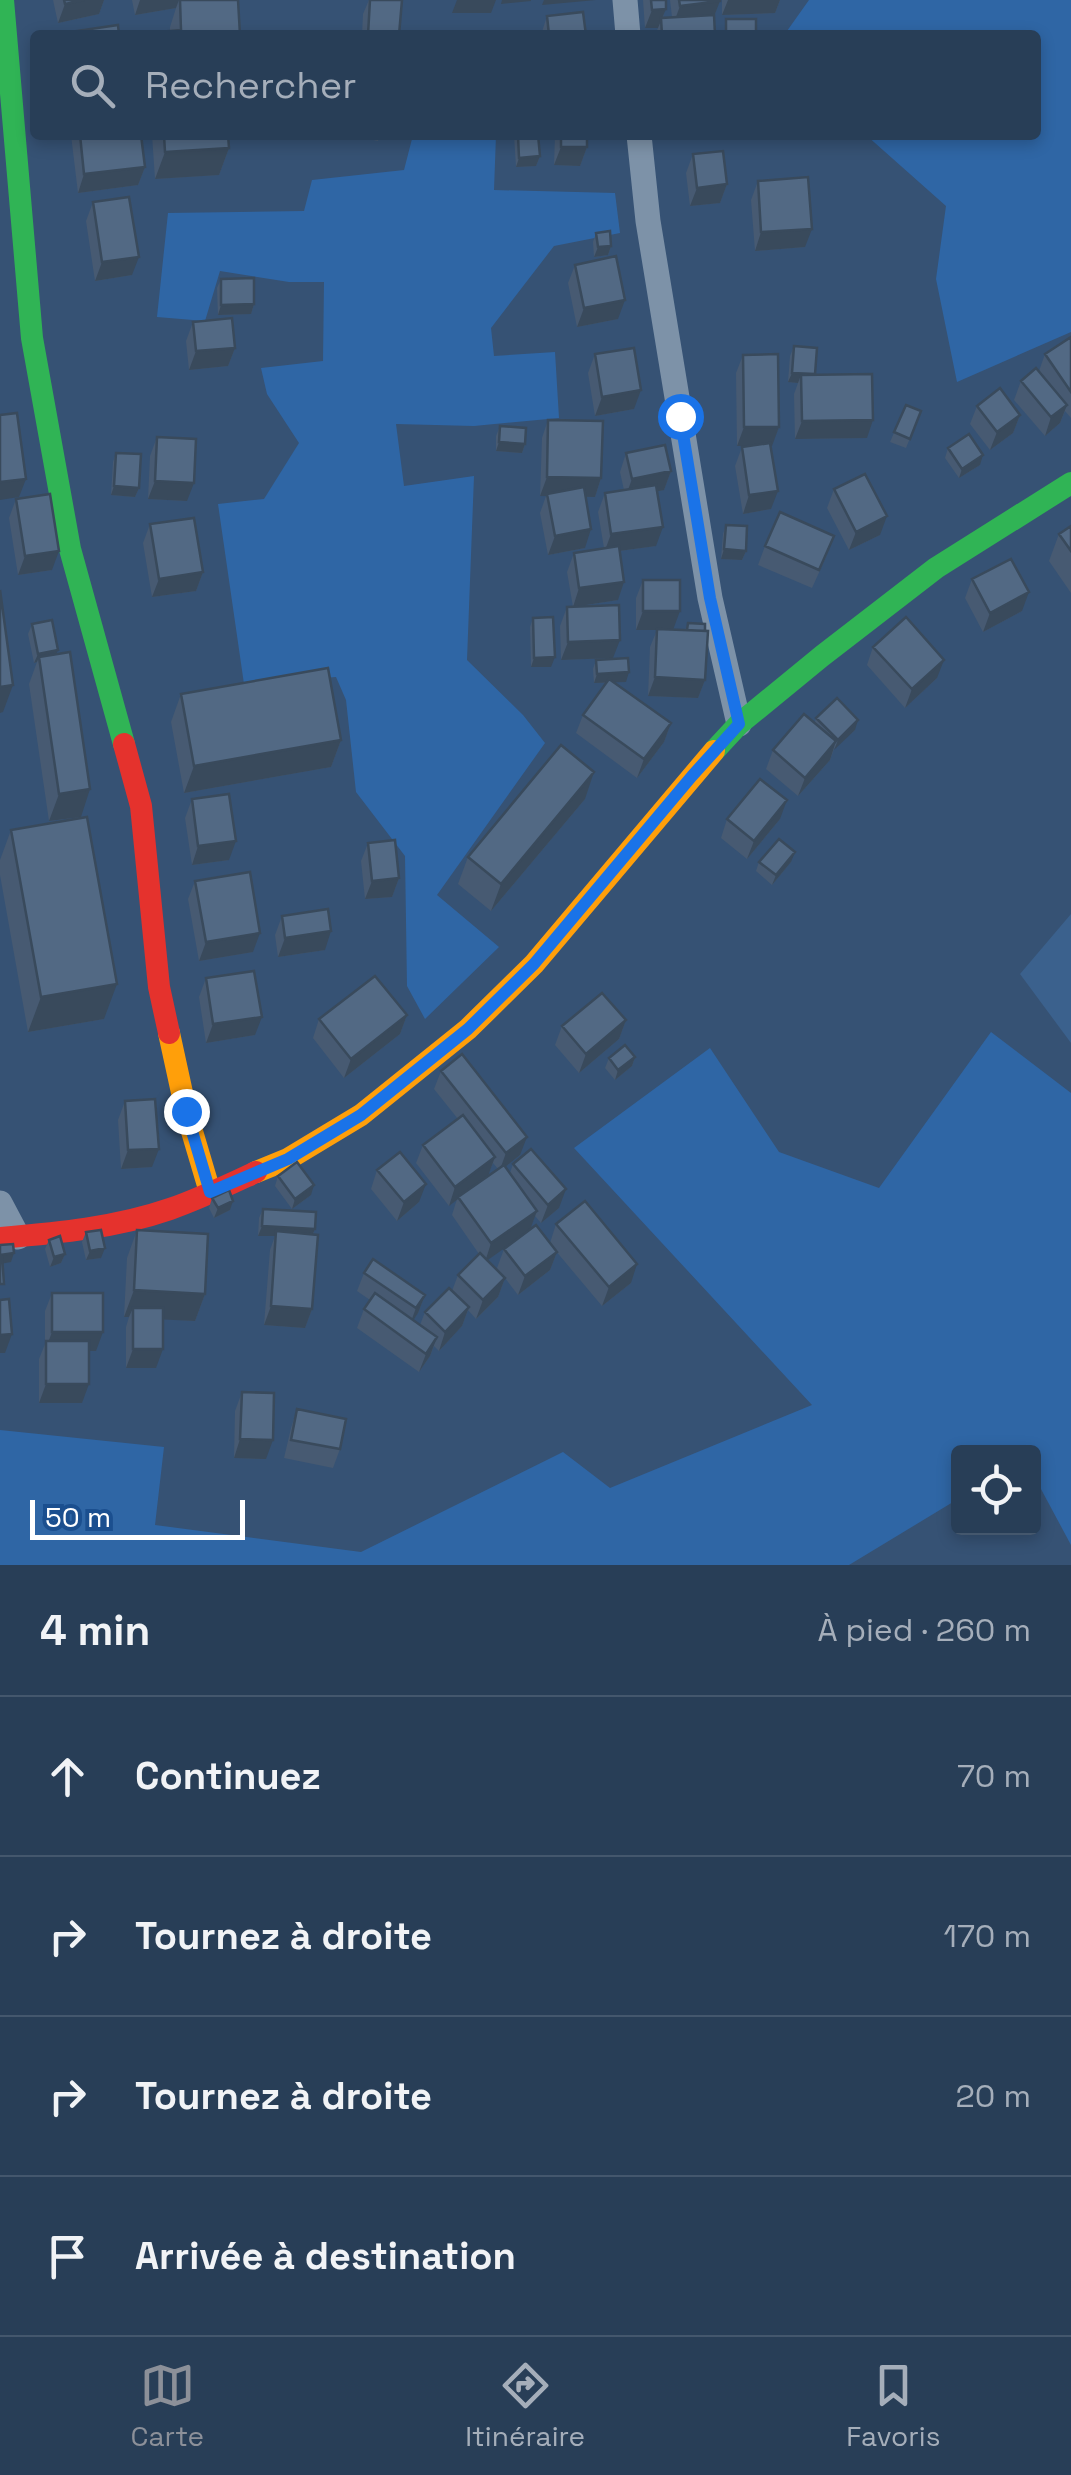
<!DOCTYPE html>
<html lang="fr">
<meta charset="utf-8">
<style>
body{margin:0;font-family:"Space Grotesk",sans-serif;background:#344961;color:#f1f3f6}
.controls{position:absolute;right:30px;bottom:30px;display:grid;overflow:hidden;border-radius:10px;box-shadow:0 5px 15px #0003}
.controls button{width:90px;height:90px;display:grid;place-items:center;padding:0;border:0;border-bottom:2px solid #44576d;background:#283e57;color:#f1f3f6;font:50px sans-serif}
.scale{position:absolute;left:30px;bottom:25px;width:215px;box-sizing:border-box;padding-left:10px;border:5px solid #fff;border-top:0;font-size:28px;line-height:35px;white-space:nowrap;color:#fff;-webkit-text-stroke:8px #1b4f8f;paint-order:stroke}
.stop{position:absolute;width:30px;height:30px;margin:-22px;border:8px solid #1a73e8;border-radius:50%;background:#fff}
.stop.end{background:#1a73e8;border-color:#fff;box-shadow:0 2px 10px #0008}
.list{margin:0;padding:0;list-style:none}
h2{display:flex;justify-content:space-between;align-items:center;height:130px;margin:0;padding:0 40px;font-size:42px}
h2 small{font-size:32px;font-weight:400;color:#a5aeba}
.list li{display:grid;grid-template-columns:65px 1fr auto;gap:30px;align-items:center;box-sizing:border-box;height:160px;padding:0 40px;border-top:2px solid #44576d}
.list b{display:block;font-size:38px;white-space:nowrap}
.list em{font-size:32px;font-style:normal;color:#a5aeba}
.icon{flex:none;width:55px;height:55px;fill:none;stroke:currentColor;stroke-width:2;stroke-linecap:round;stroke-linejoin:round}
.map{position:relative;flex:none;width:1071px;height:1565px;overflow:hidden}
.search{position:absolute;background:#283e57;box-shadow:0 5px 15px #0003;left:30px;right:30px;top:30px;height:110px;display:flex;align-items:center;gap:25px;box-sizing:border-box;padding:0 35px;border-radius:10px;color:#a5aeba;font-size:38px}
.sheet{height:770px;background:#283e57}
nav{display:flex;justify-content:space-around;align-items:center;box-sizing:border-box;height:140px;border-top:2px solid #44576d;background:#283e57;font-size:28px;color:#a5aeba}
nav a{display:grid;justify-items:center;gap:5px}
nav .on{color:#8c9099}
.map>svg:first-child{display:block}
.green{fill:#2f66a5}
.water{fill:#3b618d}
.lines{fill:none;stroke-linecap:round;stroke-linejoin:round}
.street{stroke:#7d92a8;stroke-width:25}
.fast{stroke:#30b455;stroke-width:22}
.slow{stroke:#ff9f0a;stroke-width:22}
.jam{stroke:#e5322d;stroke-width:22}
.wall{fill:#475a72;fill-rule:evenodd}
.shaded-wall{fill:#394a5c}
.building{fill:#526984;stroke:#394a5c;stroke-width:2.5}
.route{stroke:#1a73e8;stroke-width:12}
</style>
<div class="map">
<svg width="1071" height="1565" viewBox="0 0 1071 1565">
<rect width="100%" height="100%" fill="#365274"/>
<path class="green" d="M809,0h262v332l-114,50 -21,-103 10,-73 -80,-71h170v-100h-247l-2,-4z
M413,135h83l-2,55 121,3 5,40 -66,13 -63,82 3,28 61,-4 4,66 -85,8 -78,-2 8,62 70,-10 -7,184 56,55 22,28 -108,152 62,52 -74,72 -18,-33 -2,-130 -49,-64 -10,-92 -10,-23 -92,7 -26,-180 46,-5 35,-56 -32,-49 -6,-26 62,-7 1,-79h-35l-69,-11 -15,50 -48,-4 11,-104 136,-2 8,-31 92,-10z
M991,1032l80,61v452l-37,-69v-24h-76v47l-109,66h-849v-135l164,17 -9,78 206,27 202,-100 47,36 202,-83 -238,-257 136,-100 69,104 100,36z"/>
<path class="water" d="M1071,914v129l-51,-69z"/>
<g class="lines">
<path class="street" d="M625,0l3,35
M639,135l9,86 62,377 29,126
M0,1203l18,34"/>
<path class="fast" d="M3,0l29,338 38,211 54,195
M714,751l25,-27 83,-68 114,-88 135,-85"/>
<path class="slow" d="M169,1033l17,78 24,81
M256,1172l32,-13 73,-44 107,-86 66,-65 180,-213"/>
<path class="jam" d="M124,744l17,62 18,181 10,46
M0,1238c57,-5 115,-10 170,-29 29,-10 58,-24 86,-37"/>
</g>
<path class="wall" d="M53,0h51l-5,14 -41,9z
M132,0h106l2,35h-84l1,-3 13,-1v-4l6,-19 -41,7z
M369,0h33l-3,35h-37l1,-21z
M643,0h23l-3,18 9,-1 -2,-17h50l-6,16 1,19h-60l3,-7h-13z
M722,0h58l-5,13 -53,2z
M547,16l39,19h-45z
M71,135h70l4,32 -7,18 -60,8z
M152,135h76l1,13 -10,27 -64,4z
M348,135h32l-2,6z
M514,135h24l2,21 -4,10 -20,1z
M555,135h32v12l-7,19 -26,-1z
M693,154l34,30 -7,19 -30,3 -4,-33z
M758,181l47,66 -50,4 -4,-51z
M93,202l39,73 -37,6 -9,-60z
M596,233l15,13 -3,9 -14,2 -1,-15z
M575,265l43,54 -41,8 -9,-44z
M221,279l33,25 -3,10 -33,1 -1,-27z
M193,322l42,26 -7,18 -39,4 -3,-29z
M1071,337v81l-6,-7 -5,12 -15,13 -31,-36 7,-19 18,-10 6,-17z
M794,346l21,28 52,64 -72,1 -1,-45 4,-11 -10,-1 2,-26z
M595,354l39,55 -39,7 -7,-43z
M743,355l36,72 -8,19v63l-28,5 -8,-48 7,-19 10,-1h-15l-1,-73z
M906,405l15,6 -15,37 -16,-6z
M977,406l43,9 -7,18 -23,17 -20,-26z
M548,420l53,58 -6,19h-10v51l-37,7 -8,-42 6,-17h-6l2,-58z
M500,426l25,18 -3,9 -26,-2v-15z
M157,437l30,64 -39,-2 2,-43z
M948,448l32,17 -21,13 -14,-20z
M116,453l23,35 -4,9 -24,-2 2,-33z
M626,453l45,18 -7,19 -7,1 -1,55 -37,5 -1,49 -45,7 -6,-35 7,-19 30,-5 -6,-36 7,-19 19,-3 -4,-18z
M834,489l46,46 -31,15 -22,-42z
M16,499l36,71 -34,5 -9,-57z
M150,524l53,48 -7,19 -44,6 -9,-54z
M726,525l20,26 -4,9 -21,-1 2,-25z
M1071,526v67l-22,-32 10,-27z
M765,546l62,9 -15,33 -54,-23z
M972,579l50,32 -39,21 -18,-34z
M643,580l30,50h12l3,-7 17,57 -7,18 -50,-2 2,-49 7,-17h-21v-32z
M567,607l46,51 -52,2 -1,-34z
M533,618l18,49h-20l-1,-40z
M32,624l24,30 25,163 -32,4 -20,-137 8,-22 -3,1 -6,-29z
M873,647l64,31 -32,30 -38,-43z
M596,660l30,22h-12l57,41 -7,19 -27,36 -61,-45 7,-18 23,-32h-12l-1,-14z
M181,694l160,46 -10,27 -147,26 -13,-71z
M816,718l39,12 -21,19 -4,11 -32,36 -32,-27 7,-19 42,-28z
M192,799l37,61 -37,5 -7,-47z
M585,799l-94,112 -33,-27 10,-27z
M727,819h53l-33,40 -26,-21z
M11,830l93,189 -76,13 -28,-157v-15z
M368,843l31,35 -7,19 -27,2 -4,-38z
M759,862h32l-19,23 -16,-14z
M195,881l58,71 -54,9 -11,-62z
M282,916l43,34 -47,7 -3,-22z
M206,978l49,57 -49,8 -7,-46z
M407,1015l-7,19 -56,44 -31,-40 6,-19z
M626,1020l-7,19 -40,34 -24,-28 7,-19z
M635,1057l-3,9 -17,14 -10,-12 4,-10z
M441,1071l79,84 -15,12 5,6 3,-9 46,44 -18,15 -6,-7 -5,13 20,14 6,-19 75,59 -29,23 -47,-56 2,2 -7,18 -32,25 -13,-17 -7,19 -22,22 -8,-9 -6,16 -23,25 -5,-5 -4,10 -11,16 -62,-44 7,-19 6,-9 -13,-9 7,-18 61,22 -7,18 -5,7 7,5 5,-13 27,-21 6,-16 21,-21 -27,-39 5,-16 -8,7 -33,-43 7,-18 35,-26 -24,-30zM493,1163l5,6 -10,6zM513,1242l-9,7 -7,19 7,9 -17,-17z
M125,1101l27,66 -31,2 -3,-49z
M377,1170l42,32 -22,19 -26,-32z
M278,1176l33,19 -19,14 -17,-23z
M212,1198l18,12 -16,8 -5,-10z
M263,1209l52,20 -2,5 -1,75 -7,19 -41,-3 6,-75 5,-14h-17l1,-18z
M137,1230l68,64 -10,27 -32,-2 -7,49h-30v-41l3,-10h-5l3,-59z
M86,1232l15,26 -15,2 -4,-18z
M49,1240l16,14 -4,9 -11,4 -5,-18z
M52,1293l44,58h-7l-7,52h-43v-44l6,-15v-33z
M242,1392l24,67 -32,-1 1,-47z
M297,1409l43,40 -7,19 -49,-10 7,-30z"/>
<path class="shaded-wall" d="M84,0h20l-5,14 -41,9 7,-19z
M140,0h39l-3,8 -41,7z
M457,0h39l-5,13h-39z
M502,0h29v1l-30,3z
M544,0h52l-54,5z
M728,0h52l-5,13 -53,2z
M720,1l-7,18 -40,6 7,-19z
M666,9l-8,19h-13l7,-18z
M561,147h26l-7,19 -26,-1z
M229,148l-10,27 -64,4 10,-27z
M540,156l-4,10 -20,1 3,-9z
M145,167l-7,18 -60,8 6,-19z
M727,184l-7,19 -30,3 7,-18z
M812,229l-7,18 -50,4 6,-19z
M611,246l-3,9 -14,2 4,-10z
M139,257l-7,18 -37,6 7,-19z
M625,300l-7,19 -41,8 7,-19z
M254,304l-3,10 -33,1 3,-10z
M235,348l-7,18 -39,4 7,-19z
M792,373l23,1 -14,1 -3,8 -10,-1z
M641,390l-7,19 -39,7 7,-19z
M1067,405l-7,18 -15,13 6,-19z
M1020,415l-7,18 -23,17 7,-18z
M873,420l-6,18 -72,1 7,-18z
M744,427h35l-7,19h-35z
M499,442l26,2 -3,9 -26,-2z
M983,455l-3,10 -21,13 3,-9z
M671,471l-7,19 -39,8 7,-19z
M547,477l54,1 -6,19 -55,-1z
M26,479l-7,18 -19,3v-18z
M155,481l39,2 -7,18 -39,-2z
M114,486l25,2 -4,9 -24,-2z
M778,491l-7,18 -28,5 6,-19z
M887,516l-7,19 -31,15 7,-18z
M663,527l-7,19 -52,7 7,-19z
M591,529l-6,19 -37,7 7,-19z
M724,549l22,2 -4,9 -21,-1z
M59,551l-7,19 -34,5 7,-19z
M203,572l-7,19 -44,6 7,-18z
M624,582l-6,18 -45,7 6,-19z
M1029,592l-7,19 -39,21 7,-19z
M643,611h37l-7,19h-37z
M620,640l-7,18 -52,2 7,-18z
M58,650l-4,9 -15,-2 -2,5 -3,1 4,-9z
M555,657l-4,10h-20l3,-9z
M944,660l-7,18 -32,30 7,-19z
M629,672l-3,10 -32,1 3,-9z
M655,677l50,3 -7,18 -50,-2z
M13,685l-10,27 -3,1v-26z
M858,720l-3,10 -21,20 4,-10z
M671,723l-7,19 -27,36 7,-19z
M341,740l-10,27 -147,26 10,-27z
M836,741l-6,19 -32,36 7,-18z
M594,772l-9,27 -94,112 10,-27z
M90,789l-9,28 -32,4 10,-27z
M787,800l-7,19 -33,40 7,-18z
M236,841l-7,19 -37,5 6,-19z
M795,852l-4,10 -19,23 4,-10z
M399,878l-7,19 -27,2 7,-18z
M331,931l-6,19 -47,7 7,-19z
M260,933l-7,19 -54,9 7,-19z
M117,984l-13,35 -76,13 13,-35z
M407,1015l-7,19 -56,44 7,-19z
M262,1017l-7,18 -49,8 7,-19z
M626,1020l-7,19 -40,34 7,-19z
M635,1057l-3,9 -17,14 3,-10z
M527,1137l-7,18 -21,17 7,-19z
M159,1149l-7,18 -31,2 7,-19z
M495,1157l-7,19 -39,30 6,-19z
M426,1184l-7,18 -22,19 7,-19z
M314,1185l-3,10 -19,14 3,-10z
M566,1189l-7,19 -18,15 7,-18z
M233,1201l-3,9 -16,8 4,-10z
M537,1211l-7,19 -45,32 6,-19z
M262,1226l53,3 -4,9 -35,-7 -1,5h-17z
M105,1248l-4,10 -15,2 4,-9z
M557,1252l-7,18 -32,25 7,-19z
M14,1253l-3,9 -11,2v-9z
M65,1254l-4,9 -11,4 4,-10z
M637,1264l-6,19 -29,23 7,-19z
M505,1278l-7,19 -22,22 7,-19z
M134,1290l71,4 -10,27 -62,-3v-10l-4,9h-5z
M425,1295l-7,18 -9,14 7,-19z
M271,1306l41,3 -7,19 -41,-3z
M469,1307l-7,19 -23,25 6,-19z
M52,1332h51l-7,19h-51z
M12,1334l-7,19h-5v-18z
M437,1337l-7,19 -11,16 7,-18z
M133,1349h30l-7,19h-30z
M46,1384h43l-7,19h-43z
M240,1439l33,1 -7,19 -32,-1z"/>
<path class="building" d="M64,0h20l-19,4z
M180,0h58l2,35h-82l-1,-3 24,-2z
M370,0h32l-3,35h-31z
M651,0h15v9l-14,1z
M679,0h41v1l-40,5z
M583,12l3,23h-37l-2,-19z
M714,15l1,20h-53l-1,-17z
M726,19h30v16h-30z
M118,25l1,10h-49v-3z
M80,135h61l4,32 -61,7z
M164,135h64l1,13 -64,4z
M518,135h20l2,21 -21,2z
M561,135h26v12h-26z
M723,151l4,33 -30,4 -4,-34z
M808,177l4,52 -51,3 -3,-51z
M129,197l10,60 -37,5 -9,-60z
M610,231l1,15 -13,1 -2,-14z
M616,256l9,44 -41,8 -9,-43z
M254,278v26l-33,1v-26z
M232,318l3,30 -39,3 -3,-29z
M1071,337v55l-26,-38z
M794,346l23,2 -2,26 -23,-1z
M634,348l7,42 -39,7 -7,-43z
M778,354l1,73h-35l-1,-72z
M1036,368l31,37 -16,12 -30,-36z
M872,374l1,46 -71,1 -1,-46z
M1000,388l20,27 -23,17 -20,-26z
M906,405l15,6 -11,28 -16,-7z
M17,413l9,66 -26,3v-67z
M548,420l55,1 -2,57 -54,-1z
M500,426l26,2 -1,16 -26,-2z
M969,434l14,21 -21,14 -14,-21z
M157,437l39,2 -2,44 -39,-2z
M770,443l8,48 -29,4 -7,-48z
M665,445l6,26 -39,8 -6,-26z
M116,453l25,1 -2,34 -25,-2z
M865,474l22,42 -31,16 -22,-43z
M656,485l7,42 -52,7 -6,-41z
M584,487l7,42 -36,7 -8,-42z
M50,494l9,57 -34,5 -9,-57z
M780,512l54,24 -15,34 -54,-24z
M194,518l9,54 -44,7 -9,-55z
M726,525l21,1 -1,25 -22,-2z
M1071,526v25l-12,-17z
M619,546l5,36 -45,6 -5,-35z
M1011,559l18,33 -39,21 -18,-34z
M643,580h37v31h-37z
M0,590l13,95 -13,2z
M619,605l1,35 -52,2 -1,-35z
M553,617l2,40 -21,1 -1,-40z
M906,617l38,43 -32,29 -39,-42z
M52,620l6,30 -20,4 -6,-30z
M688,623l17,1v7l-18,-1z
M657,629l51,2 -3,49 -50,-3z
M70,652l20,137 -31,5 -20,-137z
M628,658l1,14 -32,2 -1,-14z
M328,668l13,72 -147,26 -13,-72z
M609,679l62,44 -27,36 -61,-44z
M837,698l21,22 -20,20 -22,-22z
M804,714l32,27 -31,37 -32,-28z
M561,745l33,27 -93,112 -33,-27z
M760,779l27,21 -33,41 -27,-22z
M229,794l7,47 -38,5 -6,-47z
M87,817l30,167 -76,13 -30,-167z
M779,839l16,13 -19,23 -17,-13z
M395,840l4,38 -27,3 -4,-38z
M250,872l10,61 -54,9 -11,-61z
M328,909l3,22 -46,7 -3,-22z
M254,971l8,46 -49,7 -7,-46z
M375,976l32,39 -56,44 -32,-40z
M602,993l24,27 -40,34 -24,-28z
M625,1045l10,12 -17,13 -9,-12z
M462,1054l65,83 -21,16 -65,-82z
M155,1099l4,50 -31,1 -3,-49z
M463,1115l32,42 -40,30 -32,-42z
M531,1149l35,40 -18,16 -35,-41z
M400,1152l26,32 -22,18 -27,-32z
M297,1162l17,23 -19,14 -17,-23z
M504,1165l33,46 -46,32 -33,-46z
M229,1190l4,11 -15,7 -6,-10z
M585,1201l52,63 -28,23 -53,-63z
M263,1209l53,3 -1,17 -53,-3z
M536,1225l21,27 -32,24 -21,-27z
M101,1230l4,18 -15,3 -4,-19z
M137,1230l71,4 -3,60 -71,-4z
M276,1231l42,4 -6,74 -41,-3z
M60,1236l5,18 -11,3 -5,-17z
M13,1244l1,9 -14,2v-10z
M480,1253l25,25 -22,22 -25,-25z
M0,1256h2l2,28h-4z
M373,1259l52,36 -9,13 -52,-35z
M449,1288l20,19 -24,25 -20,-20z
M52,1293h51v39h-51z
M375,1293l62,44 -11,17 -62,-45z
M9,1299l3,35 -12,1v-35z
M133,1308h30v41h-30z
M46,1341h43v43h-43z
M242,1392l32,1 -1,47 -33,-1z
M297,1409l49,10 -6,30 -49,-9z"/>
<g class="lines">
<path class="route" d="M186,1111l24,81 78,-33 73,-44 107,-86 66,-65 158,-188 47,-52 -29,-126 -30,-182"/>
</g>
</svg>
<div class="controls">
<button><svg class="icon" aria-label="locate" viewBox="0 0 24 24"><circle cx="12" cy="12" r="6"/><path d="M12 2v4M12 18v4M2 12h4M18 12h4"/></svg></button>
</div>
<div class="scale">50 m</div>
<div class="stop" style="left:680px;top:416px"></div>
<div class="stop end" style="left:186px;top:1111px"></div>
<div class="search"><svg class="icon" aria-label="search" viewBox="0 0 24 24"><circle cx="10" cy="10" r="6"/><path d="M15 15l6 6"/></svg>Rechercher</div>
</div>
<section class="sheet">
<h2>4 min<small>À pied · 260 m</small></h2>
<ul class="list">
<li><svg class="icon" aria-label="ahead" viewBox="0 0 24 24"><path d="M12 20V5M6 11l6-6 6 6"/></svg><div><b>Continuez</b></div><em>70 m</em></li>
<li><svg class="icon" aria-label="right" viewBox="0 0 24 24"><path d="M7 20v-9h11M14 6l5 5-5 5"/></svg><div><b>Tournez à droite</b></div><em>170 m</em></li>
<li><svg class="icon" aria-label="right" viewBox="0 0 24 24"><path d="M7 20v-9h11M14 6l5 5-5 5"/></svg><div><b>Tournez à droite</b></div><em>20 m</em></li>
<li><svg class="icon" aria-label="arrive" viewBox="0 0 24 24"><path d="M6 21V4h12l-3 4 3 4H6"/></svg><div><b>Arrivée à destination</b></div></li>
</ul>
</section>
<nav>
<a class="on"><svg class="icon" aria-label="map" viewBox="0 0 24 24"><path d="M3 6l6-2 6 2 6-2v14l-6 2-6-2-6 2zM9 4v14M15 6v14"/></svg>Carte</a>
<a><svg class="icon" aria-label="directions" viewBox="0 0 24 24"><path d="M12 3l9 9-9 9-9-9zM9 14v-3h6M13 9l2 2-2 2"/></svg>Itinéraire</a>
<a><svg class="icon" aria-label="saved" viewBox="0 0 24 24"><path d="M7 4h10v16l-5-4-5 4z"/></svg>Favoris</a>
</nav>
